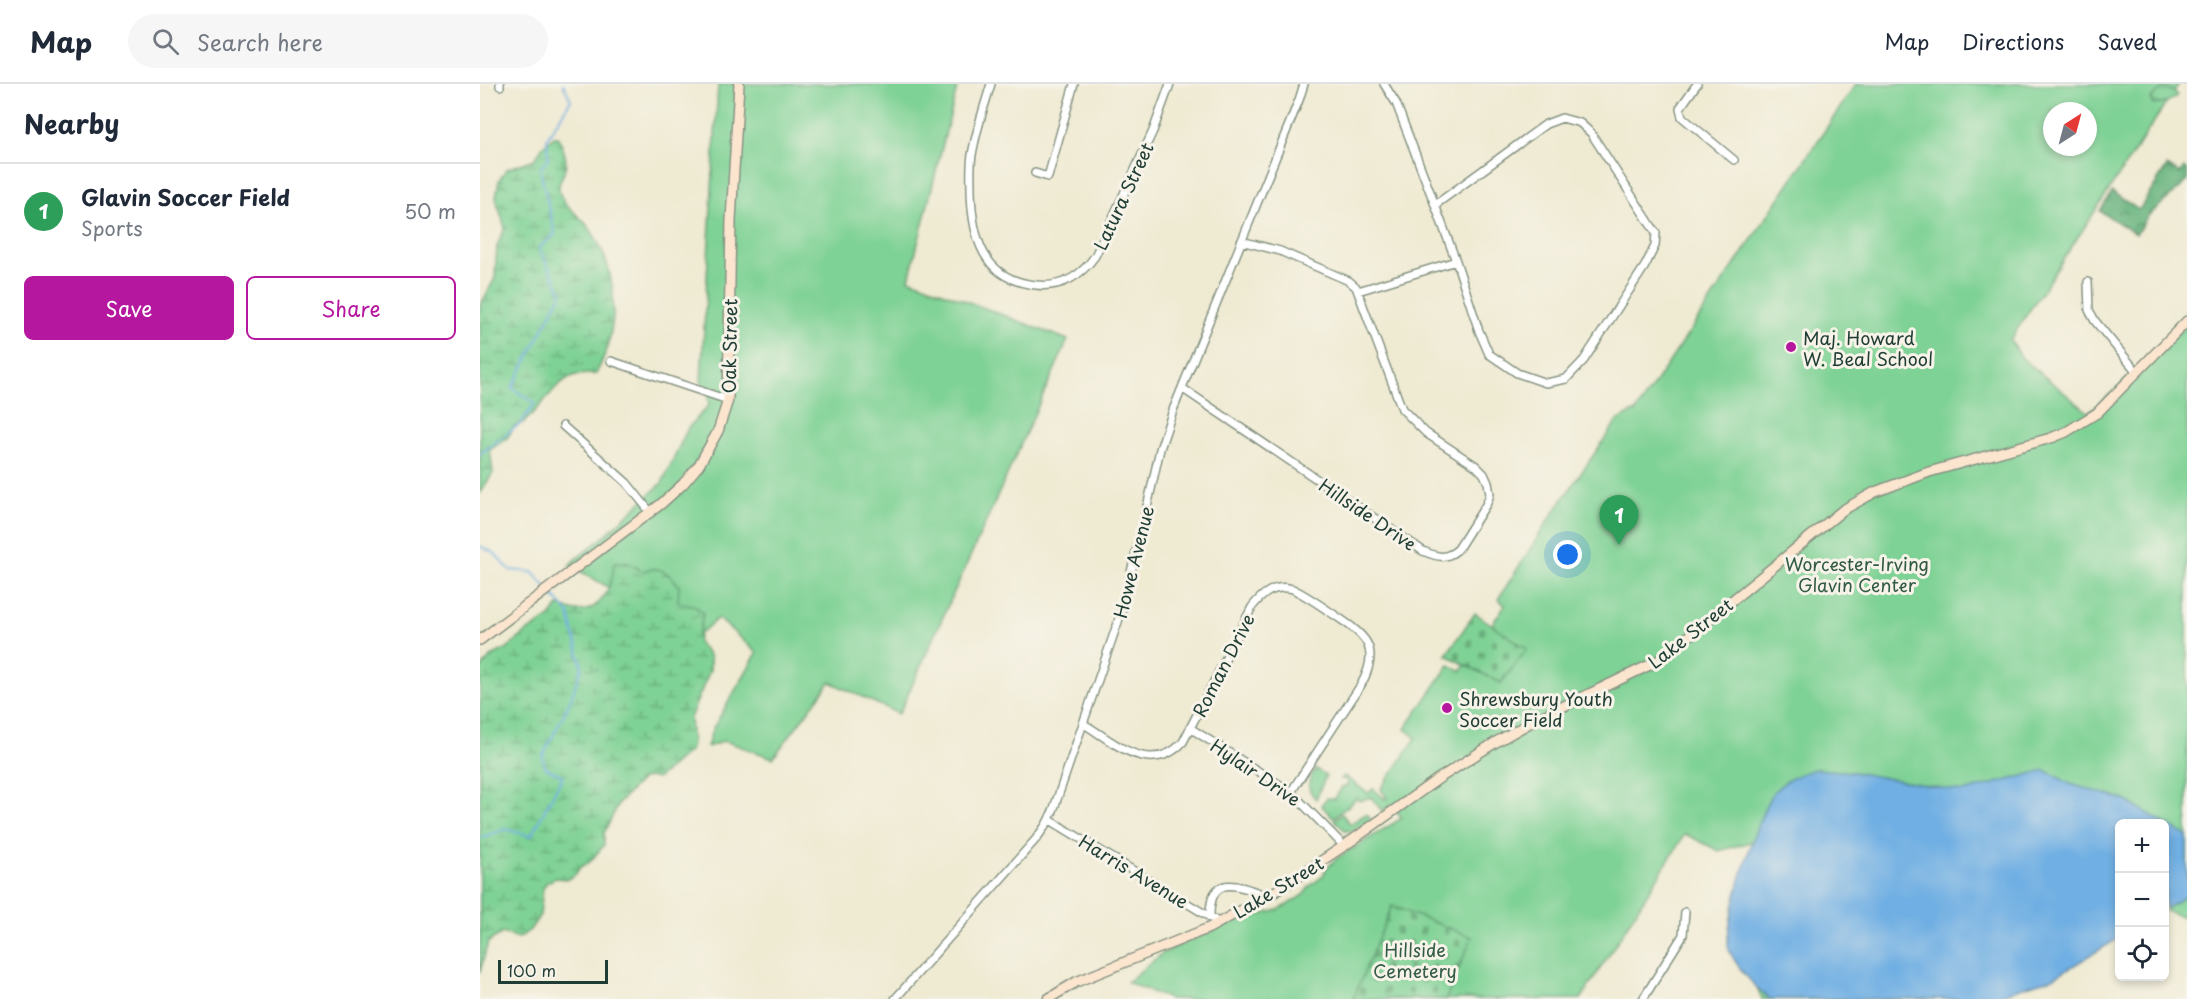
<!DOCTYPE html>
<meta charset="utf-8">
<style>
body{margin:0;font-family:"Playpen Sans",sans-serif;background:#f6f6f7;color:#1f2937}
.controls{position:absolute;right:18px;bottom:18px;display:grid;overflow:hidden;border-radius:9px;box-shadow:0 3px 9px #0003}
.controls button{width:54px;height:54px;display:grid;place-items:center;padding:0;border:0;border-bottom:2px solid #e0e1e3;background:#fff;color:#1f2937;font:30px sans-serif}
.compass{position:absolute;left:1563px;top:18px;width:54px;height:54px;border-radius:50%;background:#fff;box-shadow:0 3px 9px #0003;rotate:36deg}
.scale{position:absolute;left:18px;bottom:15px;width:110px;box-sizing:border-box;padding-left:6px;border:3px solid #1f3d34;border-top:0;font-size:16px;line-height:21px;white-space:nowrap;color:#1f3d34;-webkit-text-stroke:4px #f7f3e8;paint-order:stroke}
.you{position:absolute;left:1088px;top:471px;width:21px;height:21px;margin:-15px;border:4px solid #fff;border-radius:50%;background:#1a73e8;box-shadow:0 0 0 9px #1a73e833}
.badge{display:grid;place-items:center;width:39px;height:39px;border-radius:50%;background:#b5179e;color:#fff;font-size:20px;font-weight:700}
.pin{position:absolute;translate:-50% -50px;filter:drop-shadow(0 2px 3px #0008)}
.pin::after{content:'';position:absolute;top:32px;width:21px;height:18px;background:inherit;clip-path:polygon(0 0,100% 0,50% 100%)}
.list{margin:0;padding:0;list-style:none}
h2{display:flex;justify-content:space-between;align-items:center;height:78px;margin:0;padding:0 24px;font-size:26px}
h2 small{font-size:20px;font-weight:400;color:#747a83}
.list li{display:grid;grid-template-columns:39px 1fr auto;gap:18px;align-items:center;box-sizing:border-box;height:96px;padding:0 24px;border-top:2px solid #e0e1e3}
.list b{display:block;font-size:22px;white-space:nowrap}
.list p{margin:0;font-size:20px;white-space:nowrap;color:#747a83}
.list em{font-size:20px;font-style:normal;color:#747a83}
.actions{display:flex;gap:12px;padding:18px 24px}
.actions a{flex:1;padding:14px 0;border:2px solid #b5179e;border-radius:9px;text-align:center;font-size:21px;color:#b5179e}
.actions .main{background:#b5179e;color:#fff}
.icon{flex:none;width:33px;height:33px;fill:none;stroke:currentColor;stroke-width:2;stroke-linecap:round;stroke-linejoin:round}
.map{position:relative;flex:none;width:1707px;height:915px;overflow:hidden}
header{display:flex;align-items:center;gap:36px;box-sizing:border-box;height:84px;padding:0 30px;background:#fff;border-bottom:2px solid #e0e1e3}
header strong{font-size:28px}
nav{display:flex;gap:33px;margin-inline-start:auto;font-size:21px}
.search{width:420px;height:54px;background:#f6f6f7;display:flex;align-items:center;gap:15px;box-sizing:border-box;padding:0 21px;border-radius:33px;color:#747a83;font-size:22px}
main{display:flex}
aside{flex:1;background:#fff}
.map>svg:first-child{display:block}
.green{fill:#7fd295;stroke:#4f8864;stroke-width:1.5;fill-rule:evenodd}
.forest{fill:url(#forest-crowns);stroke:#437859;stroke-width:1.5}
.wetland{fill:url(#wetland-marsh);stroke:#4f8864;stroke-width:1.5}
.cemetery{fill:url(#cemetery-stones);stroke:#4f8864;stroke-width:1.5}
.water{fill:#6fafe3;stroke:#47768c;stroke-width:1.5}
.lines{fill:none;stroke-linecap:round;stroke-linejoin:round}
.stream{stroke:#6fafe3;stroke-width:2}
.street-casing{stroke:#879483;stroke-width:10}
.secondary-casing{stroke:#879483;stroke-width:12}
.street{stroke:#fff;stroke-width:7}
.secondary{stroke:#fbe5cf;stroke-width:9}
.poi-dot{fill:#b5179e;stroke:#f7f3e8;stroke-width:2}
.labels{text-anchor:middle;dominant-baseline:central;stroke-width:6;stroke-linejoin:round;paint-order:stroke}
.street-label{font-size:18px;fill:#1f3d34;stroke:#f7f3e8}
.poi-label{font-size:18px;fill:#1f3d34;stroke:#f7f3e8;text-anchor:start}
.park-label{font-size:18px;fill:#325b47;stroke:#f7f3e8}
</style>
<header>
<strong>Map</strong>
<div class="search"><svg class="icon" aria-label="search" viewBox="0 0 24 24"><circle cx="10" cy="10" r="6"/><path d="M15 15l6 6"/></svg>Search here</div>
<nav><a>Map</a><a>Directions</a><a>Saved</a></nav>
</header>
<main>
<aside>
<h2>Nearby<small></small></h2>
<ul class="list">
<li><span class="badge" style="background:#2e9e5b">1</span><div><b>Glavin Soccer Field</b><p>Sports</p></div><em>50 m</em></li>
</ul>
<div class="actions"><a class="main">Save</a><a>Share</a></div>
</aside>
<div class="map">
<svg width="1707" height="915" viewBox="0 0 1707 915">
<defs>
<pattern id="forest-crowns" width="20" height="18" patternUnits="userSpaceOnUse" patternTransform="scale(1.5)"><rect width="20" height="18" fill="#67b47e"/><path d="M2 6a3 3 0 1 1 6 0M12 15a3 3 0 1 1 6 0" fill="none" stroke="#549468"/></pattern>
<pattern id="wetland-marsh" width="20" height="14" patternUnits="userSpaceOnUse" patternTransform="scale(1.5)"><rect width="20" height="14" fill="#7fd295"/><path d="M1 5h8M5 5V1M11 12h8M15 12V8" fill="none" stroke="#67ac7a"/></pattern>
<pattern id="cemetery-stones" width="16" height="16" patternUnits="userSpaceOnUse" patternTransform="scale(1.5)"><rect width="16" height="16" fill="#7fd295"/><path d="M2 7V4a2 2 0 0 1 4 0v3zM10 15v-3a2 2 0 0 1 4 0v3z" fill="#67ac7a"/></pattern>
</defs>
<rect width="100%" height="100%" fill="#f7f3e8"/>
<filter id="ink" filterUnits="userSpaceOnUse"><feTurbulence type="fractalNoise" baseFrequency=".0167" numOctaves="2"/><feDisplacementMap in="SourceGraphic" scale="12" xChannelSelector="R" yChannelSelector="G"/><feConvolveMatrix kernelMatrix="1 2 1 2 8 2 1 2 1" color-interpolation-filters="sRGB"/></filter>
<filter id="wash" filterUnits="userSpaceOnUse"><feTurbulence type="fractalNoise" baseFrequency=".008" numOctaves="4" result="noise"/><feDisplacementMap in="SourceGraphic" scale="24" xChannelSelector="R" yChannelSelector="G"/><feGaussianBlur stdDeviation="1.35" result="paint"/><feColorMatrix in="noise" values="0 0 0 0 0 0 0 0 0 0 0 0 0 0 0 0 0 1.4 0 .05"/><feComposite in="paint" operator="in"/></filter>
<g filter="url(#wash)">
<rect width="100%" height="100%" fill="#efead2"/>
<path class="green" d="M238,0h240l-49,195 159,61 -169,374 -69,-32 -57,76 -48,-17 -18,6 5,-17 45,-77 -39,-35 -22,19 -127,-72 33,-27 60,-55 26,-55 21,-23 -1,-11 -7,-13z
M1376,0h323l-169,256 12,18 67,55 98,-88v593l-22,-7 -1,-87h-44l-300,175h-58l-15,-34 32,-131 -60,17 -34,-17 -104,165h-412l-42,-17 36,-29 69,-31 46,-12 9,-5 16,-10 7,-9 13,-10 3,-7 11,-11 65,-40 -10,-13 -10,6 -11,-14 -12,4 -3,-3 -3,4 -20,16 -12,-13 6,-7 8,1 7,-12 5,-1v-6l-6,-1 3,-3 24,17 5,-4 12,10 2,-1 -6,-9 35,-51 -11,-9 44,-64 12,6 44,-66 -7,-6 54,-84 65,-94 16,-9 2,1zM1572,27h36v36h-36z
M836,685l10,7 -10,23c-11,-11 -8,-19 0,-30z
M862,730l8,10 16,-10 4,3v3l-18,11h-6l-12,-11z"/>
<path class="forest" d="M1687,82l13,8 4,-6 3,2v12l-40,35 -11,17 -36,-23 12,-19 27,18z"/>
<path class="wetland" d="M1683,4l7,1 7,6c-5,6 -18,11 -25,9l-1,-5z
M74,53h4c4,9 10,21 7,31 -2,11 -9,15 -5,26 5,14 22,23 30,35 30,44 30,99 6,145 -7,1 -16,-1 -23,2 -20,6 -43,50 -58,50l-8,12 -17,12 3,23 -13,20v-187l15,-28 2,-32 8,-18 -9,-30 3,-18 8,-11 28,-10 8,-13z
M145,478l19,9c16,-7 26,3 35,15l-1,16 17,4 8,7 -5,29 12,15v13l-20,48 2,25 -2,7 -33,29 -8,-2 -7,2 -23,24 -15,30v12l-14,17 -10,5 -5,8 -8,4 -11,-1 -9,4 -4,6 -3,27 -10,15 -11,8 -17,-5 -14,9 -8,30v-302l11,-14 15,-7 22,-18 22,-14 8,-11c7,0 13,5 19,5 26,1 36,-28 37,-48z"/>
<path class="cemetery" d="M995,529l52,36 -26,34 -55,-28z
M912,822l80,31 -26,62h-93z"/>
<path class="water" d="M1336,685l37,3 110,20 82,-22 25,14 55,16 62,36v59l-22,14 -1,-85h-44l-1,114 -66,40 -46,14 -11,7h-226c-16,-13 -32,-30 -41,-49 -8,-20 30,-140 44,-157 12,-14 27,-20 43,-24z"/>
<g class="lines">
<path class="stream" d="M0,370l41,-31 14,-20 -23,-15 50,-95 -23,-45 16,-14 -15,-65 8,-10 -1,-21 24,-38 -8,-16
M0,462l14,7 16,17 22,2 14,15
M0,754l25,-9 26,7 32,-60 -17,-8 -4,-11 26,-51 14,-39 -13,-53 -19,-22"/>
</g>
</g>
<g filter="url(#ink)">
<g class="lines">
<g class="street-casing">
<path id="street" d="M511,0c-7,23 -15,47 -19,71 -2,12 -1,24 -1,36 1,46 12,89 65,94 25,3 45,-9 59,-29l58,-125 17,-47
M904,0l12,19 39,102
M1217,0l-17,24 2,9 52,43
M20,2v-2
M1082,34l18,5 11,10 65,100 -1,13 -10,20 -61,94 -18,19 -20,4 -29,-10 -28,-19 -10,-23 -23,-70 -21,-56 111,-81z
M555,89l13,4 26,-93
M1608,198l1,28 6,11 42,51
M878,207l98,-30
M131,277l117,39
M702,304l241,163c14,6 23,9 35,-2l29,-46 3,-9 -2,-11 -4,-9 -8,-8 -50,-33 -24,-24 -46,-122 -7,-6 -69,-30 -39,-10
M83,342l64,57 24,30
M604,640c31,19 67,53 99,18l69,-135c11,-14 23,-23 41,-18 14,7 27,16 40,25 32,21 49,33 28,71l-70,107
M710,644l101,64 53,54
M570,736l168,102
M730,834c-1,-46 28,-33 57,-22
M415,915l141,-160 10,-14 7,-14 68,-198 27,-110 12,-54 13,-39 126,-310 5,-16
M1163,915l40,-64 2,-23"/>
</g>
<g class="secondary-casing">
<path id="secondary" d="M0,556l181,-136 22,-20 16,-19 19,-34 10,-31 3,-180 8,-136
M568,915l28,-17 133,-54 64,-35 71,-47 94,-67 58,-37 39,-22 123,-59 185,-151 32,-18 54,-20 122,-34 15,-6 31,-19 90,-92"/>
</g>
<use href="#street" class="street"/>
<use href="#secondary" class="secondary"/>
</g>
</g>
<g class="poi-dot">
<circle cx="1311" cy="263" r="6"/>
<circle cx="967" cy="624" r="6"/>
</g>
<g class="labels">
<g class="street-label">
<text transform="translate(643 112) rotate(-65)">Latura Street</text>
<text transform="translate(249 262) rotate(-89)">Oak Street</text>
<text transform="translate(888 430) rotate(34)">Hillside Drive</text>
<text transform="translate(653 478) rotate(-76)">Howe Avenue</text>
<text transform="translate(1210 549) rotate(-38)">Lake Street</text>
<text transform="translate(743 581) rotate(-63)">Roman Drive</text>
<text transform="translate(776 688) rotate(34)">Hylair Drive</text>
<text transform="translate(654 787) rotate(31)">Harris Avenue</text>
<text transform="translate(798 803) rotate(-31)">Lake Street</text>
</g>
<g class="poi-label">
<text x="1323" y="253">Maj. Howard<tspan x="1323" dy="21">W. Beal School</tspan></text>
<text x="979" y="614">Shrewsbury Youth<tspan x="979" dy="21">Soccer Field</tspan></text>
</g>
<g class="park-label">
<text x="1377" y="479">Worcester-Irving<tspan x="1377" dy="21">Glavin Center</tspan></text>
<text x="935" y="865">Hillside<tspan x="935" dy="21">Cemetery</tspan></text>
</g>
</g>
</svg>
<div class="controls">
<button>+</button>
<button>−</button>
<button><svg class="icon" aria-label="locate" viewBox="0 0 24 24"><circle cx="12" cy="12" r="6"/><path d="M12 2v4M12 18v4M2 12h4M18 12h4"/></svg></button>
</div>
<svg class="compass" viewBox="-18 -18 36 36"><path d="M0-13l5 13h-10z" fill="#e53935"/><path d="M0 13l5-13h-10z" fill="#747a83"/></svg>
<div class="scale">100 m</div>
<div class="you"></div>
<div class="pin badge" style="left:1139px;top:461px;background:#2e9e5b">1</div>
</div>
</main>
